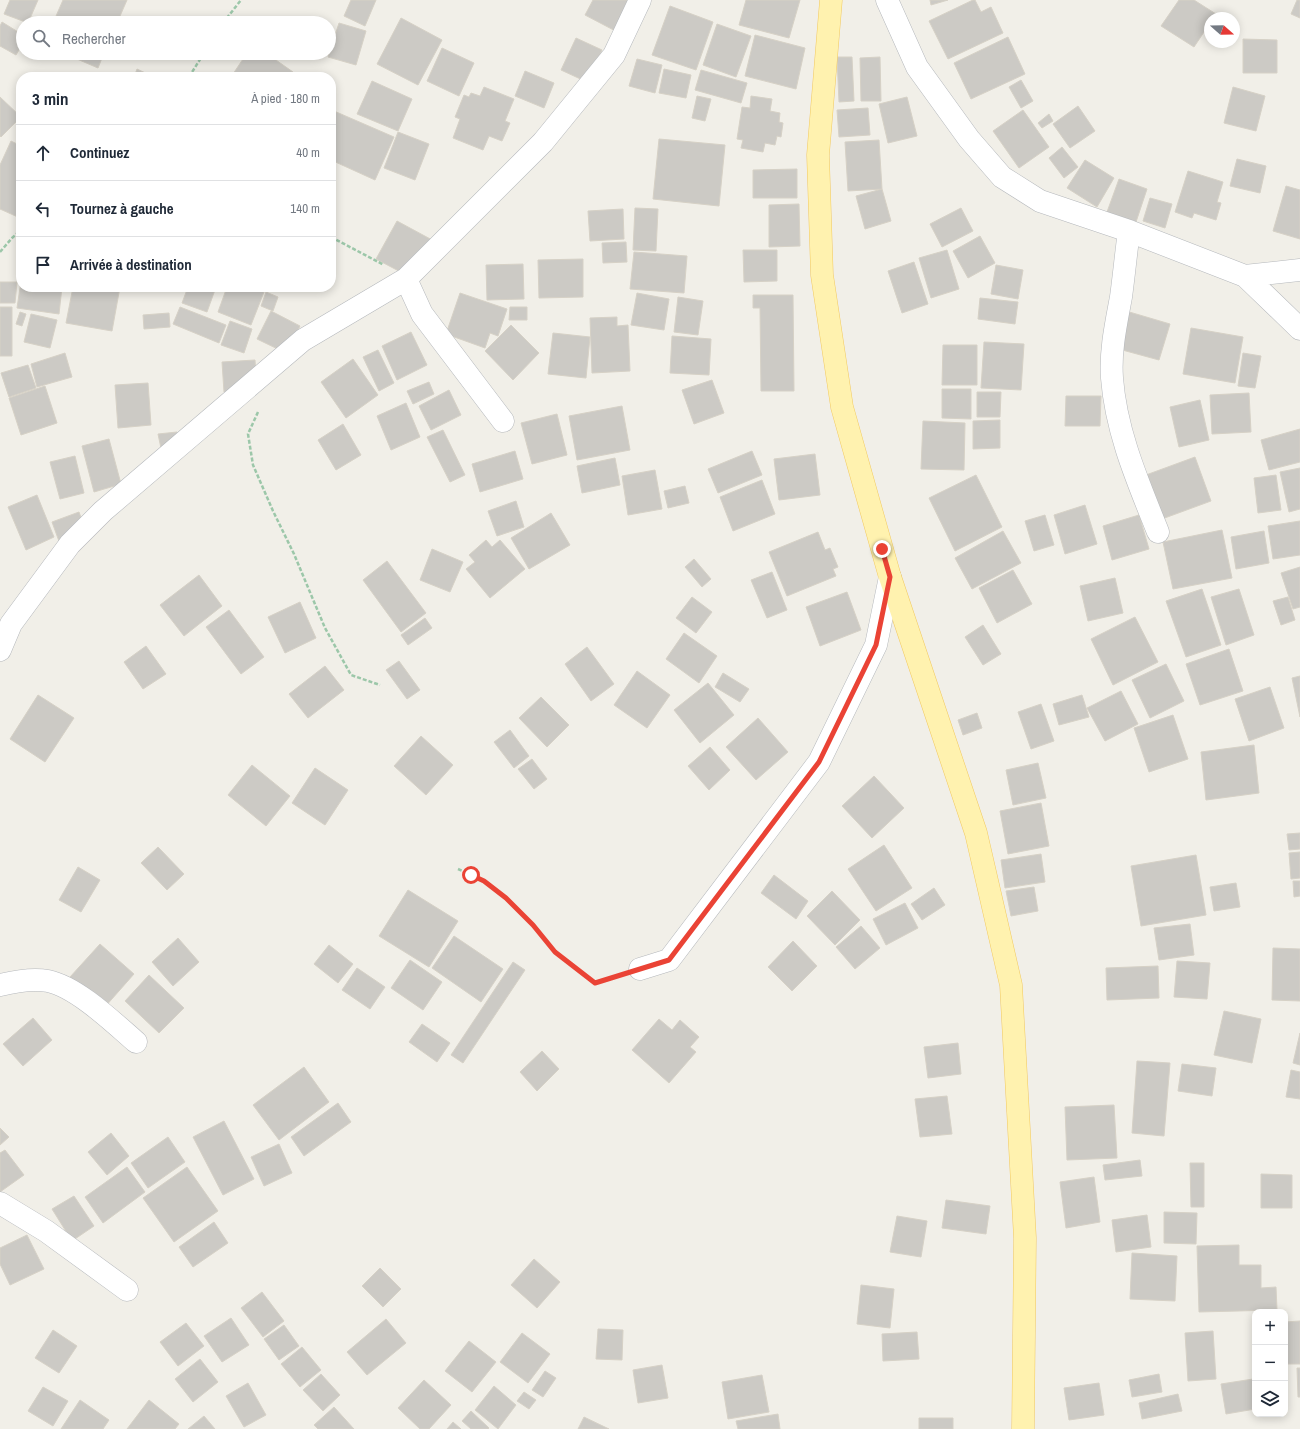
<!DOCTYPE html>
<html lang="fr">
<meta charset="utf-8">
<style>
body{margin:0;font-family:"Archivo Narrow",sans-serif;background:#f2f2f3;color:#1f2937}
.controls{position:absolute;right:12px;bottom:12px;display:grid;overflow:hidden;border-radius:8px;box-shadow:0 2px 10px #0003}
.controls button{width:36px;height:36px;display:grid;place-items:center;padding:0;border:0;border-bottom:1px solid #e0e1e3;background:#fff;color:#1f2937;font:20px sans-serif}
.compass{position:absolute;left:1204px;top:12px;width:36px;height:36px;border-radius:50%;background:#fff;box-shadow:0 2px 10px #0003;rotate:110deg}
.stop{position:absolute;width:12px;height:12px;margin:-9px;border:3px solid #ea4335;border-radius:50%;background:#fff}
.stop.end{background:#ea4335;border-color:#fff;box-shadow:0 1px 4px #0008}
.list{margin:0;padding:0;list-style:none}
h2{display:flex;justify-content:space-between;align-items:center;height:52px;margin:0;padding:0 16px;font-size:17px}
h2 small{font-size:13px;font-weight:400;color:#747a83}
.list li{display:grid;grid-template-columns:26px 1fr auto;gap:12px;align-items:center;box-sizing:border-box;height:56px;padding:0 16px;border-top:1px solid #e0e1e3}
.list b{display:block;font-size:15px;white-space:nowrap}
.list em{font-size:13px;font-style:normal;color:#747a83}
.icon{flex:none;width:22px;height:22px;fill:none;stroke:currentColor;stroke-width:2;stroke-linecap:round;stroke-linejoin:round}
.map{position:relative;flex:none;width:1300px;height:1429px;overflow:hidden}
.search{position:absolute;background:#fff;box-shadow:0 2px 10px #0003;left:16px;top:16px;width:320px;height:44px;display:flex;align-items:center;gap:10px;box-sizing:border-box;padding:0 14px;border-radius:22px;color:#747a83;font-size:15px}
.panel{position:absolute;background:#fff;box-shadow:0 2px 10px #0003;left:16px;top:72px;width:320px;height:220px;border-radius:16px}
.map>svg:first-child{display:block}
.building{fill:#cccac5;stroke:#d6d1c6}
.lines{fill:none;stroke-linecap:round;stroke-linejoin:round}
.minor-casing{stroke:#b5b8bc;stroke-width:23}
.major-casing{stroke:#f2c960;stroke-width:23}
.path{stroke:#9cc7a9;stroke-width:2.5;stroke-dasharray:4 2;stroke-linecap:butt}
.minor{stroke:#fff;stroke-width:22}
.major{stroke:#fff2af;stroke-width:22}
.route{stroke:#ea4335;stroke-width:5}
</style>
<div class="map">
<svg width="1300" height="1429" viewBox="0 0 1300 1429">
<rect width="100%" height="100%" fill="#f1efe8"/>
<path class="building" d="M10,0h28l-10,23 -24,-9z
M63,0h64l-10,23h-64z
M351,0h25l-11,26 -21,-10z
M593,0h50l-18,36 -40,-21z
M746,0h54l-11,38 -50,-13z
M930,0h18l-17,5z
M973,0h2l6,12 10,-5 12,26 -55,26 -19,-38z
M1179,0h15l22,14 -3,4h-3v5l-16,24 -33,-21z
M1297,0h3v18l-9,-4z
M670,6l43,16 -17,48 -44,-15z
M401,18l41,22 -24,45 -41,-21z
M2,22l21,13v8l-7,12 -16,-9v-20z
M339,23l27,8 -10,34 -28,-8z
M717,24l34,12 -15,41 -33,-12z
M755,35l50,13 -9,41 -51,-13z
M1008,37l17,37 -54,25 -17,-36z
M576,38l26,12 -15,32 -26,-12z
M1243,39l34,1v33h-34z
M442,48l32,15 -15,33 -32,-15z
M63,53h41l-6,15z
M247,53h19l27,19 -4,5h-58z
M837,57h15l2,44 -15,1z
M880,57l1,44h-20l-1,-43z
M637,59l25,6 -7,28 -26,-7z
M137,69l17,8h-20z
M664,69l27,6 -5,23 -27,-5z
M701,70l46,13 -6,20 -46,-13z
M525,71l29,12 -10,25 -29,-12z
M1021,80l12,21 -12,7 -12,-21z
M372,81l40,18 -14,32 -41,-17z
M484,87l30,12 -9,22 5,2 -8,18 -13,-5 -6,14 -30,-12 7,-19 -5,-2 9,-22 5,2 2,-4 9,3z
M1233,87l32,9 -9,35 -32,-8z
M697,96l14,3 -6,22 -13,-3z
M751,96l21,3 -2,12 10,2 -1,9 4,1 -2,14 -4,-1 -2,9 -10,-2 -2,9 -22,-4 2,-8 -6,-1 5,-32 8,1z
M0,97l21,20 -20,20 -1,-1z
M907,97l10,39 -29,7 -9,-39z
M1078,106l17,25 -25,17 -17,-24z
M868,108l2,27 -31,2 -2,-27z
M1023,110l26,37 -30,21 -26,-37z
M334,111l60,26 -19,43 -44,-20v-43z
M1049,114l4,7 -11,7 -4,-5z
M398,132l31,12 -14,36 -31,-12z
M659,139l66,6 -6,61 -66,-7z
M879,140l3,49 -34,2 -3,-49z
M11,141l10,5 -1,72 -20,-9v-44z
M1062,147l16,20 -14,11 -15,-20z
M1237,159l29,7 -6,27 -30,-7z
M1085,160l29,18 -17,29 -30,-19z
M797,169v29h-44v-28z
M1188,171l35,11 -6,20 4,1 -5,17 -22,-7 -2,5 -17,-6z
M1119,179l28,10 -11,33 -29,-10z
M1286,186l14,4v49l-27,-8z
M882,189l9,32 -26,8 -9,-33z
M1150,198l22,6 -7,24 -22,-7z
M799,204l1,42 -31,1v-42z
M635,208l23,1 -2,42 -23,-1z
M961,208l12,23 -31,16 -12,-23z
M623,209l1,30 -34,2 -2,-30z
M397,221l37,20 -20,38 -38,-20z
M980,236l15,27 -27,15 -15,-27z
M626,242l1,20 -24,1 -1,-20z
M743,250h34v31l-33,1z
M947,250l12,39 -28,9 -12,-40z
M634,252l53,4 -3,37 -54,-4z
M583,259v38l-44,1 -1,-38z
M914,262l14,42 -26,9 -14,-42z
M523,264l1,35 -37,1 -1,-35z
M996,265l27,5 -5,29 -27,-5z
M21,281v6h41l-3,27 -42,-6z
M0,282h17l-2,21h-15z
M73,287h47l-8,44 -46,-8z
M188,287h28l-9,25 -25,-9z
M227,287h22l15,5 -13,33 -33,-13z
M266,292l12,5 -5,14 -12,-5z
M460,293l47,16 -9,27 -8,-3 -5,15 -39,-14z
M637,293l32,6 -5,31 -33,-5z
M753,295h40l1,96h-33l-1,-83h-7z
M678,297l25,4 -5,34 -24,-3z
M980,298l38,4 -3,22 -37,-5z
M0,307h12v49h-12z
M180,307l46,18 -7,18 -46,-19z
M510,307h17v13h-18z
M271,311l29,15 -14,27 -29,-14z
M1126,311l44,13 -11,36 -44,-12z
M20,312l6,2 -4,12 -6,-2z
M169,313l1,14 -26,2 -1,-14z
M31,314l26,6 -7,28 -26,-6z
M617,317v9l11,-1 2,46 -38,2 -2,-55z
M230,321l22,8 -8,24 -23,-8z
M511,325l28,28 -26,27 -28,-29z
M1191,328l52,9 -8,46 -52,-9z
M411,332l16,33 -30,15 -15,-34z
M553,333l37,4 -4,41 -38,-4z
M672,336l39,3 -2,36 -39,-2z
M984,342l40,2 -3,46 -40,-2z
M943,345h34v40h-35z
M378,350l16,33 -15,8 -16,-34z
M65,353l7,24 -35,10 -6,-23z
M1243,353l18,3 -6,32 -17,-2z
M353,359l25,36 -32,23 -25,-36z
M255,360l2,30 -33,2 -2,-30z
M28,365l8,23 -27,9 -8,-24z
M712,380l12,33 -30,11 -12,-34z
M429,382l5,12 -21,10 -6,-13z
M148,383l3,42 -33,3 -3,-43z
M45,386l12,37 -36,12 -12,-37z
M942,389h29v30l-29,-1z
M449,390l12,25 -30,15 -12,-24z
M977,392h24l-1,25h-23z
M1249,393l2,39 -39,2 -2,-39z
M1066,396h35l-1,30h-35z
M1200,400l9,40 -30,7 -9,-40z
M406,403l14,34 -29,13 -14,-34z
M622,406l8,44 -53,10 -8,-44z
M557,414l10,41 -35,9 -11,-41z
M1000,420v28l-27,1v-28z
M923,421l42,2 -1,47 -43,-1z
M343,424l18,31 -25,15 -18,-30z
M1300,429v33l-31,8 -8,-30z
M443,430l22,45 -15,7 -23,-45z
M177,432l2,18 -17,3 -4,-19z
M109,439l12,45 -27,8 -12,-46z
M515,451l8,28 -43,13 -8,-28z
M752,451l10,24 -44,18 -10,-24z
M815,454l5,41 -41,5 -5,-41z
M75,456l9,37 -24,6 -10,-37z
M1195,457l16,44 -49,18 -16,-44z
M615,458l5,27 -38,8 -5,-27z
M1300,468v41l-11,3 -9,-40z
M655,470l7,39 -34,6 -6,-39z
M976,475l26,52 -47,24 -26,-53z
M1276,475l5,35 -23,3 -4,-35z
M762,480l13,34 -42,17 -13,-34z
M685,486l4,17 -21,5 -4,-17z
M37,495l17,42 -28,13 -18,-43z
M516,501l8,26 -27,9 -9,-25z
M1085,505l12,39 -32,10 -11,-39z
M79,512l8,22 -27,10 -8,-22z
M551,513l19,32 -41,24 -18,-31z
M1045,515l9,30 -20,6 -9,-30z
M1139,515l10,34 -37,11 -9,-34z
M1300,521v34l-27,4 -5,-33z
M1222,530l10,48 -59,11 -10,-47z
M1003,531l18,32 -49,26 -17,-31z
M1264,531l5,32 -33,6 -5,-32z
M818,532l7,18 5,-2 8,19 -5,2 3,7 -49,20 -18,-44z
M486,540l6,7 8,-7 25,29 -35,29 -24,-29 9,-7 -6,-7z
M432,549l31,13 -13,30 -30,-12z
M694,559l17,20 -9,8 -17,-20z
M387,561l39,52 -25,19 -38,-52z
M1300,567v40l-7,2 -12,-36z
M1013,570l19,34 -35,19 -18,-35z
M772,572l15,38 -20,8 -16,-38z
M199,575l23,31 -38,30 -24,-31z
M1115,578l8,35 -35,8 -8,-35z
M1202,589l19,56 -35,12 -20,-56z
M1239,589l15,46 -28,10 -15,-48z
M847,592l14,38 -41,16 -14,-39z
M692,597l20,15 -16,21 -20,-15z
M1288,597l7,23 -14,5 -8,-24z
M300,602l16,36 -31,15 -17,-36z
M229,610l35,47 -23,17 -35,-47z
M1135,617l23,45 -45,23 -22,-46z
M425,618l7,10 -24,17 -7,-10z
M983,625l18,29 -18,11 -18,-28z
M684,633l33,23 -18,27 -33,-24z
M146,646l20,28 -23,15 -19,-27z
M587,647l27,37 -23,17 -26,-37z
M1229,649l14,42 -43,14 -14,-41z
M399,661l21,29 -13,9 -21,-29z
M1166,664l18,37 -34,17 -18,-38z
M325,666l19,24 -36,28 -19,-24z
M637,671l33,24 -23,33 -33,-23z
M723,673l26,16 -9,13 -25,-15z
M1300,676v41l-8,-39z
M708,683l26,32 -34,28 -26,-33z
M1270,687l14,41 -35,13 -14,-42z
M1121,691l17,33 -33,17 -18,-33z
M38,695l36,23 -29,44 -35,-23z
M1082,695l7,22 -30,8 -6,-21z
M541,697l28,28 -22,22 -28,-29z
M1041,704l13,37 -23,8 -13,-37z
M977,713l5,15 -19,7 -5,-15z
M1173,715l15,44 -39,13 -15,-44z
M758,718l30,34 -32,28 -30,-33z
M510,730l19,26 -15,12 -20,-26z
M421,736l32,29 -27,30 -32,-29z
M1254,745l5,48 -53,7 -5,-48z
M710,747l20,23 -21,20 -21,-24z
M532,759l15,20 -13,10 -16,-20z
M1038,763l8,35 -33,7 -7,-35z
M252,765l38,31 -24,30 -38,-31z
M315,768l33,22 -23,35 -33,-22z
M874,776l30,32 -32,30 -30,-32z
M1041,803l8,43 -41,8 -8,-43z
M1300,833v16l-11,1 -2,-16z
M884,845l28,43 -36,23 -28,-42z
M158,847l26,27 -17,16 -26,-27z
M1300,852v26l-9,1 -2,-26z
M1041,854l4,28 -40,6 -4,-28z
M1196,855l10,60 -65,11 -10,-60z
M78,867l22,13 -19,32 -22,-12z
M774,875l34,26 -12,18 -35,-26z
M1293,881h7v15l-6,1z
M1236,883l4,24 -26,4 -4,-24z
M1034,887l4,24 -27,5 -5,-25z
M934,888l11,17 -23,15 -11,-16z
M408,890l50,31 -29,46 -50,-31z
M832,891l28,29 -25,25 -28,-29z
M905,903l13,25 -32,17 -13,-26z
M1190,924l4,31 -35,5 -5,-32z
M861,926l19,22 -25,21 -19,-22z
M454,936l49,33 -22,33 -49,-34z
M178,938l21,24 -26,24 -21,-24z
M793,941l24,25 -25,25 -24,-24z
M100,944l34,30 -30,34 -34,-31z
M329,945l24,19 -15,19 -24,-19z
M1273,948l27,1v52l-28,-1z
M410,960l32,22 -19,28 -32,-22z
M1177,961l33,2 -3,36 -33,-2z
M513,962l12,8 -62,93 -12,-8z
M1158,966l1,32 -52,2 -1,-32z
M357,968l28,19 -15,22 -28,-19z
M149,975l35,33 -25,25 -34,-32z
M1224,1011l37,8 -9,44 -38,-8z
M33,1018l19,22 -29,26 -20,-22z
M659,1019l13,11 8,-10 19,17 -9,10 6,5 -27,31 -37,-33z
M422,1024l28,19 -13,19 -28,-20z
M1300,1033v32l-7,-2z
M958,1043l3,31 -33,4 -4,-31z
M542,1051l17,18 -22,22 -17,-19z
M1137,1061l33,2 -6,73 -32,-3z
M1182,1064l34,4 -4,28 -34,-5z
M304,1067l25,35 -50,38 -26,-35z
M1291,1070l9,2v27l-14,-2z
M947,1096l5,38 -32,3 -5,-38z
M338,1103l13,19 -47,34 -13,-19z
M1114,1105l3,53 -50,2 -2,-53z
M224,1121l30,58 -31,16 -30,-58z
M0,1128l9,9 -9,8z
M111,1133l18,23 -22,19 -19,-23z
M168,1137l17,25 -37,26 -17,-25z
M279,1144l13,29 -28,13 -13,-29z
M5,1150l19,25 -24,17v-39z
M1140,1160l2,16 -37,4 -2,-15z
M1190,1163h14v44h-13z
M127,1167l18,25 -42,31 -18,-26z
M187,1167l31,44 -44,31 -31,-44z
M1261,1174l31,1v33h-31z
M1094,1177l6,45 -34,6 -6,-46z
M74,1196l20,30 -22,15 -20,-32z
M946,1200l44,6 -4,28 -44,-6z
M1164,1212l33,1 -1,31 -32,-1z
M1147,1215l4,32 -35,5 -4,-32z
M897,1216l30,5 -6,36 -31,-5z
M214,1222l14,21 -35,24 -14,-20z
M27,1235l17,34 -34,16 -10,-21v-16z
M1239,1245v20h22v23l15,-1 1,23 -78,2 -2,-66z
M1132,1253l45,3 -2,45 -45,-2z
M534,1259l26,23 -23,26 -26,-23z
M380,1268l21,21 -18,18 -21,-21z
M861,1285l33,4 -4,39 -33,-4z
M262,1292l22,29 -21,16 -22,-29z
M231,1318l18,27 -27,17 -18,-26z
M386,1319l20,24 -39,32 -20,-23z
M1300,1321v43h-15v-42z
M186,1323l18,23 -26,20 -18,-24z
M284,1325l15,21 -20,14 -15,-21z
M598,1329l25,1 -1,30 -26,-1z
M53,1330l24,16 -18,27 -24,-15z
M1213,1331l3,48 -28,2 -3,-48z
M917,1332l2,27 -36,2 -1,-27z
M522,1333l28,21 -22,29 -28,-21z
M469,1341l27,21 -24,30 -27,-21z
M302,1347l19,23 -21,17 -19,-23z
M200,1359l18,23 -25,20 -18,-23z
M662,1365l6,33 -30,5 -5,-33z
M1297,1368h3v29h-2z
M545,1371l11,7 -13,19 -11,-7z
M321,1374l19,21 -17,16 -20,-21z
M1159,1374l3,18 -30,5 -3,-17z
M762,1375l7,37 -41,7 -6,-37z
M1253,1379l2,30 -29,5 -5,-30z
M424,1380l27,25 -22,24h-9l-22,-21z
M248,1383l18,32 -22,12 -18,-31z
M1099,1383l5,32 -35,5 -5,-32z
M494,1386l22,19 -18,24 -23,-19z
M43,1387l25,14 -15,25 -25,-15z
M524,1392l12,8 -7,9 -12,-8z
M1178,1394l4,17 -40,8 -3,-16z
M80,1400l29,20 -6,9h-42z
M149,1400l30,24 -4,5h-48z
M334,1407l20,22h-36l-4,-4z
M471,1411l18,17 -1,1h-17l-9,-8z
M778,1414l2,15h-42l-2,-8z
M204,1416l11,13h-27z
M584,1417l25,12h-31z
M919,1418h34v11h-34z
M453,1422l8,7h-14z"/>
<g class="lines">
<g class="minor-casing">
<path id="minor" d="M887,0l30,67 52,72 33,38 38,24 89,30 116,45 55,-6
M1129,231c-3,22 -5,44 -8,66 -5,27 -11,54 -9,81 4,54 26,104 46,154
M1245,276l55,53
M406,279l16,35 81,107
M0,650l11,-26 59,-80 33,-33 200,-171 103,-61 137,-137 71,-87 26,-55
M640,969l29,-9 150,-198 57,-117 14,-68
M0,985c16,-4 32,-7 48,-4 29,6 66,42 88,61
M0,1203l46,28 81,59"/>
</g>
<g class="major-casing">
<path id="major" d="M831,0l-13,155 4,120 20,132 48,170 86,256 35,152 14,253 -2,191"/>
</g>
<path class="path" d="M223,23l18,-23
M189,77l15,-24
M331,237l53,28
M0,252l12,-14 9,-8
M258,412l-10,22 5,31 20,46 21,43 31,74 26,47 29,10
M458,869l26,12 22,17 27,27 22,27 40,31 22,-7"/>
<use href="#minor" class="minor"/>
<use href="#major" class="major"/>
</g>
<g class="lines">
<path class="route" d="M471,875l13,6 22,17 27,27 22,27 40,31 74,-23 150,-198 57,-117 14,-68 -8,-28"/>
</g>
</svg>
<div class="controls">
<button>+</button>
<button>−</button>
<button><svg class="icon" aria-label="layers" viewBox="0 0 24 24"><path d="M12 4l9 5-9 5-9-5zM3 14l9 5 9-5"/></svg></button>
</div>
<svg class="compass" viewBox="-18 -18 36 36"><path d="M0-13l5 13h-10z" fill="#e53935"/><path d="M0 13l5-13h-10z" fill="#747a83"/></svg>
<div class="stop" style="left:471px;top:875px"></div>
<div class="stop end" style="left:882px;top:549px"></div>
<div class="search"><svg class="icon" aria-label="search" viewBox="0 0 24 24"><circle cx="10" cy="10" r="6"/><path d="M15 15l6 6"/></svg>Rechercher</div>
<section class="panel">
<h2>3 min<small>À pied · 180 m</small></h2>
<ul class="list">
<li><svg class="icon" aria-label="ahead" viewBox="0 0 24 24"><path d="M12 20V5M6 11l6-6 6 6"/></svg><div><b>Continuez</b></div><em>40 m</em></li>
<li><svg class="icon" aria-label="left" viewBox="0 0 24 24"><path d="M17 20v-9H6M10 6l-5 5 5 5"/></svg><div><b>Tournez à gauche</b></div><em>140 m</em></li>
<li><svg class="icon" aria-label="arrive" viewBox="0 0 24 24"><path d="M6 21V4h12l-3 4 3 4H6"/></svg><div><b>Arrivée à destination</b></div></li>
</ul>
</section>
</div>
